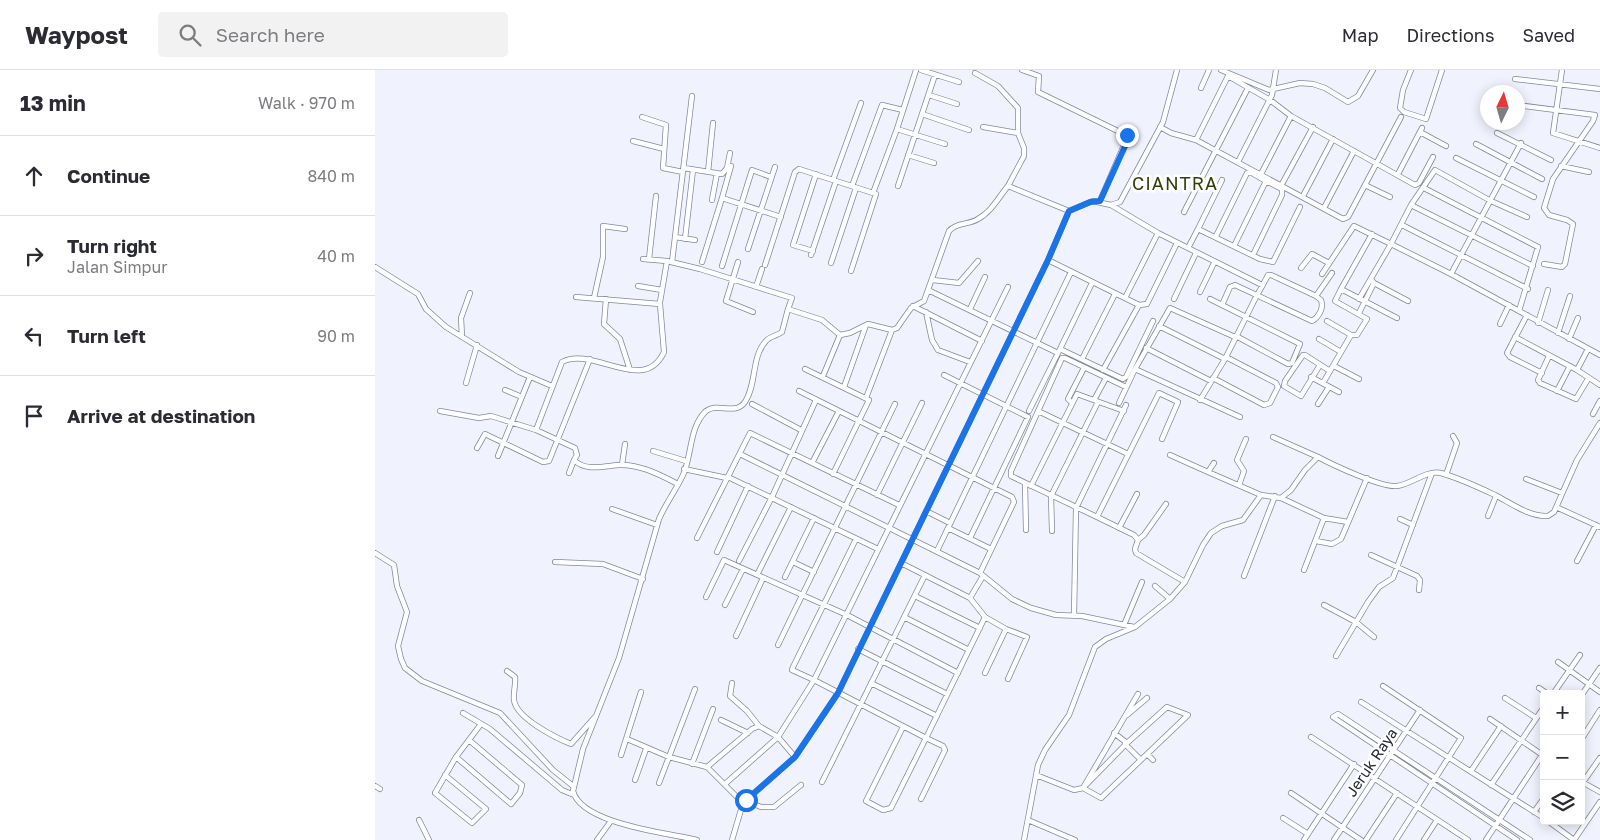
<!DOCTYPE html>
<meta charset="utf-8">
<style>
body{margin:0;font-family:"Golos Text",sans-serif;background:#f2f2f3;color:#2b2b33}
.controls{position:absolute;right:15px;bottom:15px;display:grid;overflow:hidden;border-radius:5px;box-shadow:0 2px 12px #0003}
.controls button{width:45px;height:45px;display:grid;place-items:center;padding:0;border:0;border-bottom:1px solid #e1e1e2;background:#fff;color:#2b2b33;font:25px sans-serif}
.compass{position:absolute;left:1105px;top:15px;width:45px;height:45px;border-radius:50%;background:#fff;box-shadow:0 2px 12px #0003;rotate:5deg}
.stop{position:absolute;width:15px;height:15px;margin:-11px;border:4px solid #1a73e8;border-radius:50%;background:#fff}
.stop.end{background:#1a73e8;border-color:#fff;box-shadow:0 1px 5px #0008}
.list{margin:0;padding:0;list-style:none}
h2{display:flex;justify-content:space-between;align-items:center;height:65px;margin:0;padding:0 20px;font-size:21px}
h2 small{font-size:16px;font-weight:400;color:#7c7c81}
.list li{display:grid;grid-template-columns:32px 1fr auto;gap:15px;align-items:center;box-sizing:border-box;height:80px;padding:0 20px;border-top:1px solid #e1e1e2}
.list b{display:block;font-size:19px;white-space:nowrap}
.list p{margin:0;font-size:16px;white-space:nowrap;color:#7c7c81}
.list em{font-size:16px;font-style:normal;color:#7c7c81}
.icon{flex:none;width:28px;height:28px;fill:none;stroke:currentColor;stroke-width:2;stroke-linecap:round;stroke-linejoin:round}
.map{position:relative;flex:none;width:1225px;height:770px;overflow:hidden}
header{display:flex;align-items:center;gap:30px;box-sizing:border-box;height:70px;padding:0 25px;background:#fff;border-bottom:1px solid #e1e1e2}
header strong{font-size:24px}
nav{display:flex;gap:28px;margin-inline-start:auto;font-size:18px}
.search{width:350px;height:45px;background:#f2f2f3;display:flex;align-items:center;gap:12px;box-sizing:border-box;padding:0 18px;border-radius:5px;color:#7c7c81;font-size:19px}
main{display:flex}
aside{flex:1;background:#fff}
.map>svg:first-child{display:block}
.lines{fill:none;stroke-linecap:round;stroke-linejoin:round}
.minor-casing{stroke:#81889f;stroke-width:6}
.minor{stroke:#fff;stroke-width:4.5}
.route{stroke:#1a73e8;stroke-width:6}
.labels{text-anchor:middle;dominant-baseline:central;stroke-width:5;stroke-linejoin:round;paint-order:stroke}
.street-label{font-size:15px;fill:#272a33;stroke:#fff}
.quarter-label{font-size:18px;letter-spacing:1px;fill:#344005;stroke:#fff}
</style>
<header>
<strong>Waypost</strong>
<div class="search"><svg class="icon" aria-label="search" viewBox="0 0 24 24"><circle cx="10" cy="10" r="6"/><path d="M15 15l6 6"/></svg>Search here</div>
<nav><a>Map</a><a>Directions</a><a>Saved</a></nav>
</header>
<main>
<aside>
<h2>13 min<small>Walk · 970 m</small></h2>
<ul class="list">
<li><svg class="icon" aria-label="ahead" viewBox="0 0 24 24"><path d="M12 20V5M6 11l6-6 6 6"/></svg><div><b>Continue</b></div><em>840 m</em></li>
<li><svg class="icon" aria-label="right" viewBox="0 0 24 24"><path d="M7 20v-9h11M14 6l5 5-5 5"/></svg><div><b>Turn right</b><p>Jalan Simpur</p></div><em>40 m</em></li>
<li><svg class="icon" aria-label="left" viewBox="0 0 24 24"><path d="M17 20v-9H6M10 6l-5 5 5 5"/></svg><div><b>Turn left</b></div><em>90 m</em></li>
<li><svg class="icon" aria-label="arrive" viewBox="0 0 24 24"><path d="M6 21V4h12l-3 4 3 4H6"/></svg><div><b>Arrive at destination</b></div></li>
</ul>
</aside>
<div class="map">
<svg width="1225" height="770" viewBox="0 0 1225 770">
<rect width="100%" height="100%" fill="#f0f3fd"/>
<g class="lines">
<g class="minor-casing">
<path id="minor" d="M546,0l38,12
M647,0l17,6 -1,16 90,44 -28,65
M846,0l48,20 31,-7 13,1 12,4 23,14 10,-6 15,-26
M1036,0l-8,20 -3,18 4,4 22,7 16,-49
M1187,0l-9,63 47,15
M600,3l23,13 20,22v25l6,15v8l-16,30
M1140,9l85,10
M826,18l8,-18
M554,25l28,9
M1142,35l78,10 -2,6 -40,58 -9,29 5,7 18,5 6,4 -8,40 -3,3 -18,-3
M547,44l47,16
M916,46l124,69 4,-2 14,-26
M267,47l24,8 -3,43 20,4
M608,57l35,6
M785,57l11,6 25,7
M522,59l48,15
M1045,62l26,14
M1122,63l54,27
M258,71l31,8
M1146,73l-70,131 149,81
M1101,74l66,35
M533,85l26,8
M1081,88l78,39
M863,92l34,-67 4,-25
M356,96l-9,32 59,19
M1186,96l28,6
M309,98l38,6 5,-6 3,-15
M333,102l5,-49
M886,104l30,-58 -21,-16 -42,-24 -32,64 147,79 5,-2 53,-100
M1023,104l24,-46
M458,110l28,-77
M907,114l31,-57
M990,115l25,12
M477,116l30,-81 21,5
M523,116l37,-111
M1049,118l114,59 -19,64
M928,126l30,-57
M337,130l5,-27
M736,135l47,28 104,52
M1036,135l122,61
M949,138l30,-57
M694,141l24,-10 18,4 9,-3 43,-80 14,-52
M809,142l64,-124
M1027,155l126,64
M823,159l24,-49
M997,164l-31,55 56,29
M841,166l31,-63 3,-1 16,9
M300,167l20,3
M310,169l8,-69
M859,176l32,-65 16,8v6l-29,60
M813,178l10,-19 62,30 13,3 27,-55
M373,179l27,-82
M438,181l-20,-6 23,-71
M436,185l25,-74
M268,189l24,2
M274,189l7,-63
M673,190l91,45 -36,65
M297,192l20,-166
M327,192l20,-64
M363,192l-12,39 27,11
M456,193l25,-75
M390,195l30,-93 4,-3 74,24 24,-64 19,-59
M347,196l30,-96 19,7
M0,197l43,27 8,15 20,18 73,45 33,14
M926,198l11,-14 17,9
M476,201l25,-77 -3,-1
M947,204l32,-48 37,18 20,-39 24,-35 56,31 36,16
M558,210l26,3 19,-22
M999,213l34,18
M263,216l24,4
M381,217l6,-18
M553,220l130,63
M825,222l14,-29
M941,226l16,-23
M219,228l9,-41v-31l22,3
M750,228l33,-65
M231,229l-2,25 16,15 10,31
M799,229l22,-46
M835,229l90,45 -8,19 -4,1 -52,-28
M984,229l32,-55 60,30
M285,232l7,-41 33,8 92,29 -4,11
M764,235l8,-1 30,-61
M538,236l69,35
M595,239l15,-32
M551,242l6,28 6,10 32,12
M984,243l15,-30 -3,-4
M1152,245l-20,38 3,4 32,16
M952,251l24,14
M1163,253l10,-33
M1125,254l9,-19
M784,256l66,33
M1183,263l12,-37
M87,266l-1,-18 9,-25
M1140,267l62,33 11,-21
M944,269l22,13
M1194,269l9,-21
M771,278l65,33
M685,279l32,-66
M1174,286l-11,24 2,3 36,16 12,-20
M707,289l33,-65
M945,295l-19,31 -17,-10 1,-5 18,-26h2l25,16
M959,296l25,13
M430,299l64,31 -36,74
M760,299l105,48
M1202,300l23,15
M569,305l84,42 -58,121
M448,306l17,-41 10,-2 18,-9 24,6
M936,307l28,15
M838,308l51,27 6,-2 8,-16 -2,-4 -50,-26
M91,313l11,-38
M948,313l28,-48h6l10,-16 -32,-18 6,-12
M469,317l22,-62
M751,317l-61,-29h-3l-51,113v5l86,41 62,-124 19,9 -16,37
M130,320l17,7
M424,321l213,106 2,5 -34,71
M1182,321l13,-25
M491,328l26,-68 5,-2 14,-20 13,-7 25,-70c8,-9 20,-6 29,-12 13,-7 21,-22 30,-33l61,25
M719,330l12,-22
M825,330l25,-41 31,-62c4,-7 8,-14 12,-22h3l45,21 5,4c3,8 -2,17 -9,21l-77,-36 -5,2 -8,18
M697,333l-4,-4 16,-31
M744,333l16,-34 35,-61 65,29
M377,334l49,26
M943,334l11,-17
M632,335l64,-133
M65,341l39,7 12,-2 45,14 39,18 2,7 -3,5c12,12 31,6 45,5 21,-1 41,10 59,19
M654,341l31,-62 63,30 3,-2 27,-56
M663,341l90,43
M1218,344l7,-13
M161,360l26,-68c30,-17 82,34 102,-10l-4,-48 -84,-7
M898,367l45,20
M102,378l8,-14 58,28 6,-1 41,-102
M278,381l33,10
M365,384l240,119 32,26 19,9 25,7 26,1 52,11
M795,385l38,17
M123,386l32,-79
M437,393l27,-52
M839,393l-6,9 53,23
M247,395l3,-21
M309,399l43,9
M194,403l5,-13
M1071,405l11,-32 -4,-7
M353,407l150,72
M1151,409l36,14
M650,413l1,47
M864,415l5,-14 -7,-11 9,-21
M656,416l46,-92 47,17
M502,425l45,-92
M906,428l43,20 -20,52
M1181,437l44,20
M237,439l45,16
M551,441l24,12
M1113,446l8,-20
M722,447l37,18 4,5 -3,9 1,4 49,29
M949,448l24,4
M1025,449l13,6
M573,458l43,21
M744,458l18,-34
M677,461l-1,-35 47,-94
M322,468l53,-105 149,72
M481,469l-63,128 -1,3 22,10 112,58 59,-121
M763,470l6,-5 22,-31
M941,471l16,3 9,-5 26,-61
M562,481l69,-144
M342,482l31,-66
M0,483l19,12 3,21 10,26 -9,34 3,13 4,9 17,13 78,32 53,57 20,16
M996,485l46,21 3,4 -1,10
M364,491l33,-64 44,-97
M1202,491l19,-36
M180,492l48,2 40,15
M418,492l21,10
M526,493l69,35 15,19 21,12 21,8 -19,42
M383,503l33,-66
M869,506l31,-80
M410,507l29,-59
M780,516l15,13
M540,526l65,32
M331,527l18,-37 123,55 111,58
M595,528l13,-22
M350,535l18,-36
M949,535l32,17 18,15
M699,545l2,-107 50,-103
M529,547l65,33
M749,555l18,-43
M361,566l27,-58
M403,575l117,-241
M483,579l89,45
M961,586l32,-54 11,-15 14,-9 39,-105
M1183,592l42,30
M132,601l8,6c1,8 -2,16 -1,23 2,18 42,38 57,44l24,-27
M610,603l21,-44
M357,613l-2,13 17,15 12,15
M496,613l66,33
M1008,616l78,52 -65,102
M1164,618l9,6
M1178,624l27,-39
M1206,626l19,-28
M1130,628l31,20
M986,632l183,116
M792,637l21,8 -87,83 -18,-10 44,-45z
M88,643l27,16 72,61 12,5
M752,645l20,-17
M1115,649l54,37
M346,650l27,13
M528,657l-37,74 17,9 8,-2 35,-70 17,8 2,4 -24,49
M739,663l13,10
M936,667l157,103
M252,669l42,18 38,10 45,-38 7,-3 19,11 17,20
M1206,670l19,-30
M750,674l15,15
M772,684l6,6
M246,685l20,-63
M81,687l55,47 9,-11 2,-8 -53,-45
M317,694l21,-55
M332,697l36,36
M1096,701l30,-45
M70,705l41,34 -14,14 -37,-30 21,-36 25,-33
M661,705l38,15 9,-2 55,-94
M260,710l11,-31
M447,712l103,-207
M1207,712l18,10
M284,713l36,-94
M350,714l53,-47 36,-57 194,-393
M1116,715l53,-78
M1206,715l19,-27
M0,716l5,3
M916,723l70,47
M371,731l15,6h13l27,-22
M1159,742l10,-14
M908,748l25,16
M44,750l10,20
M653,750l47,20
M1173,751l26,19 26,-38
M222,770l14,-19
M322,770c-29,-7 -116,-16 -124,-49l10,-42 36,-91 40,-139c7,-16 17,-29 24,-44 9,-19 6,-48 23,-64 12,-9 29,5 39,-9 12,-18 6,-45 21,-61 4,-5 11,-5 16,-9l6,-23 34,11 18,15
M357,770l11,-37 52,-46 43,-64 210,-433 21,-49
M649,770l14,-75 7,-15 24,-35 26,-68 11,-8 29,-12 35,-28 15,-17 18,-37 8,-12 11,-7 21,-6 18,-25 20,3 10,-8 14,-20 13,-13c15,8 64,31 79,29 15,-2 29,-16 44,-13 18,5 37,14 54,22 16,8 34,22 53,21l6,-4 23,-52 23,-37
M929,770l50,-76
M959,770l86,-130
M991,770l31,-47
M1049,770l13,-20
M1111,770l58,-88
M1142,770l-184,-123 5,-3 192,126"/>
</g>
<use href="#minor" class="minor"/>
</g>
<g class="lines">
<path class="route" d="M371,730l49,-43 43,-64 210,-433 21,-49 21,-9 10,-1 26,-57 1,-9"/>
</g>
<g class="labels">
<g class="street-label">
<text transform="translate(996 692) rotate(-56)">Jeruk Raya</text>
</g>
<g class="quarter-label">
<text x="800" y="113">CIANTRA</text>
</g>
</g>
</svg>
<div class="controls">
<button>+</button>
<button>−</button>
<button><svg class="icon" aria-label="layers" viewBox="0 0 24 24"><path d="M12 4l9 5-9 5-9-5zM3 14l9 5 9-5"/></svg></button>
</div>
<svg class="compass" viewBox="-18 -18 36 36"><path d="M0-13l5 13h-10z" fill="#e53935"/><path d="M0 13l5-13h-10z" fill="#7c7c81"/></svg>
<div class="stop" style="left:371px;top:730px"></div>
<div class="stop end" style="left:752px;top:65px"></div>
</div>
</main>
